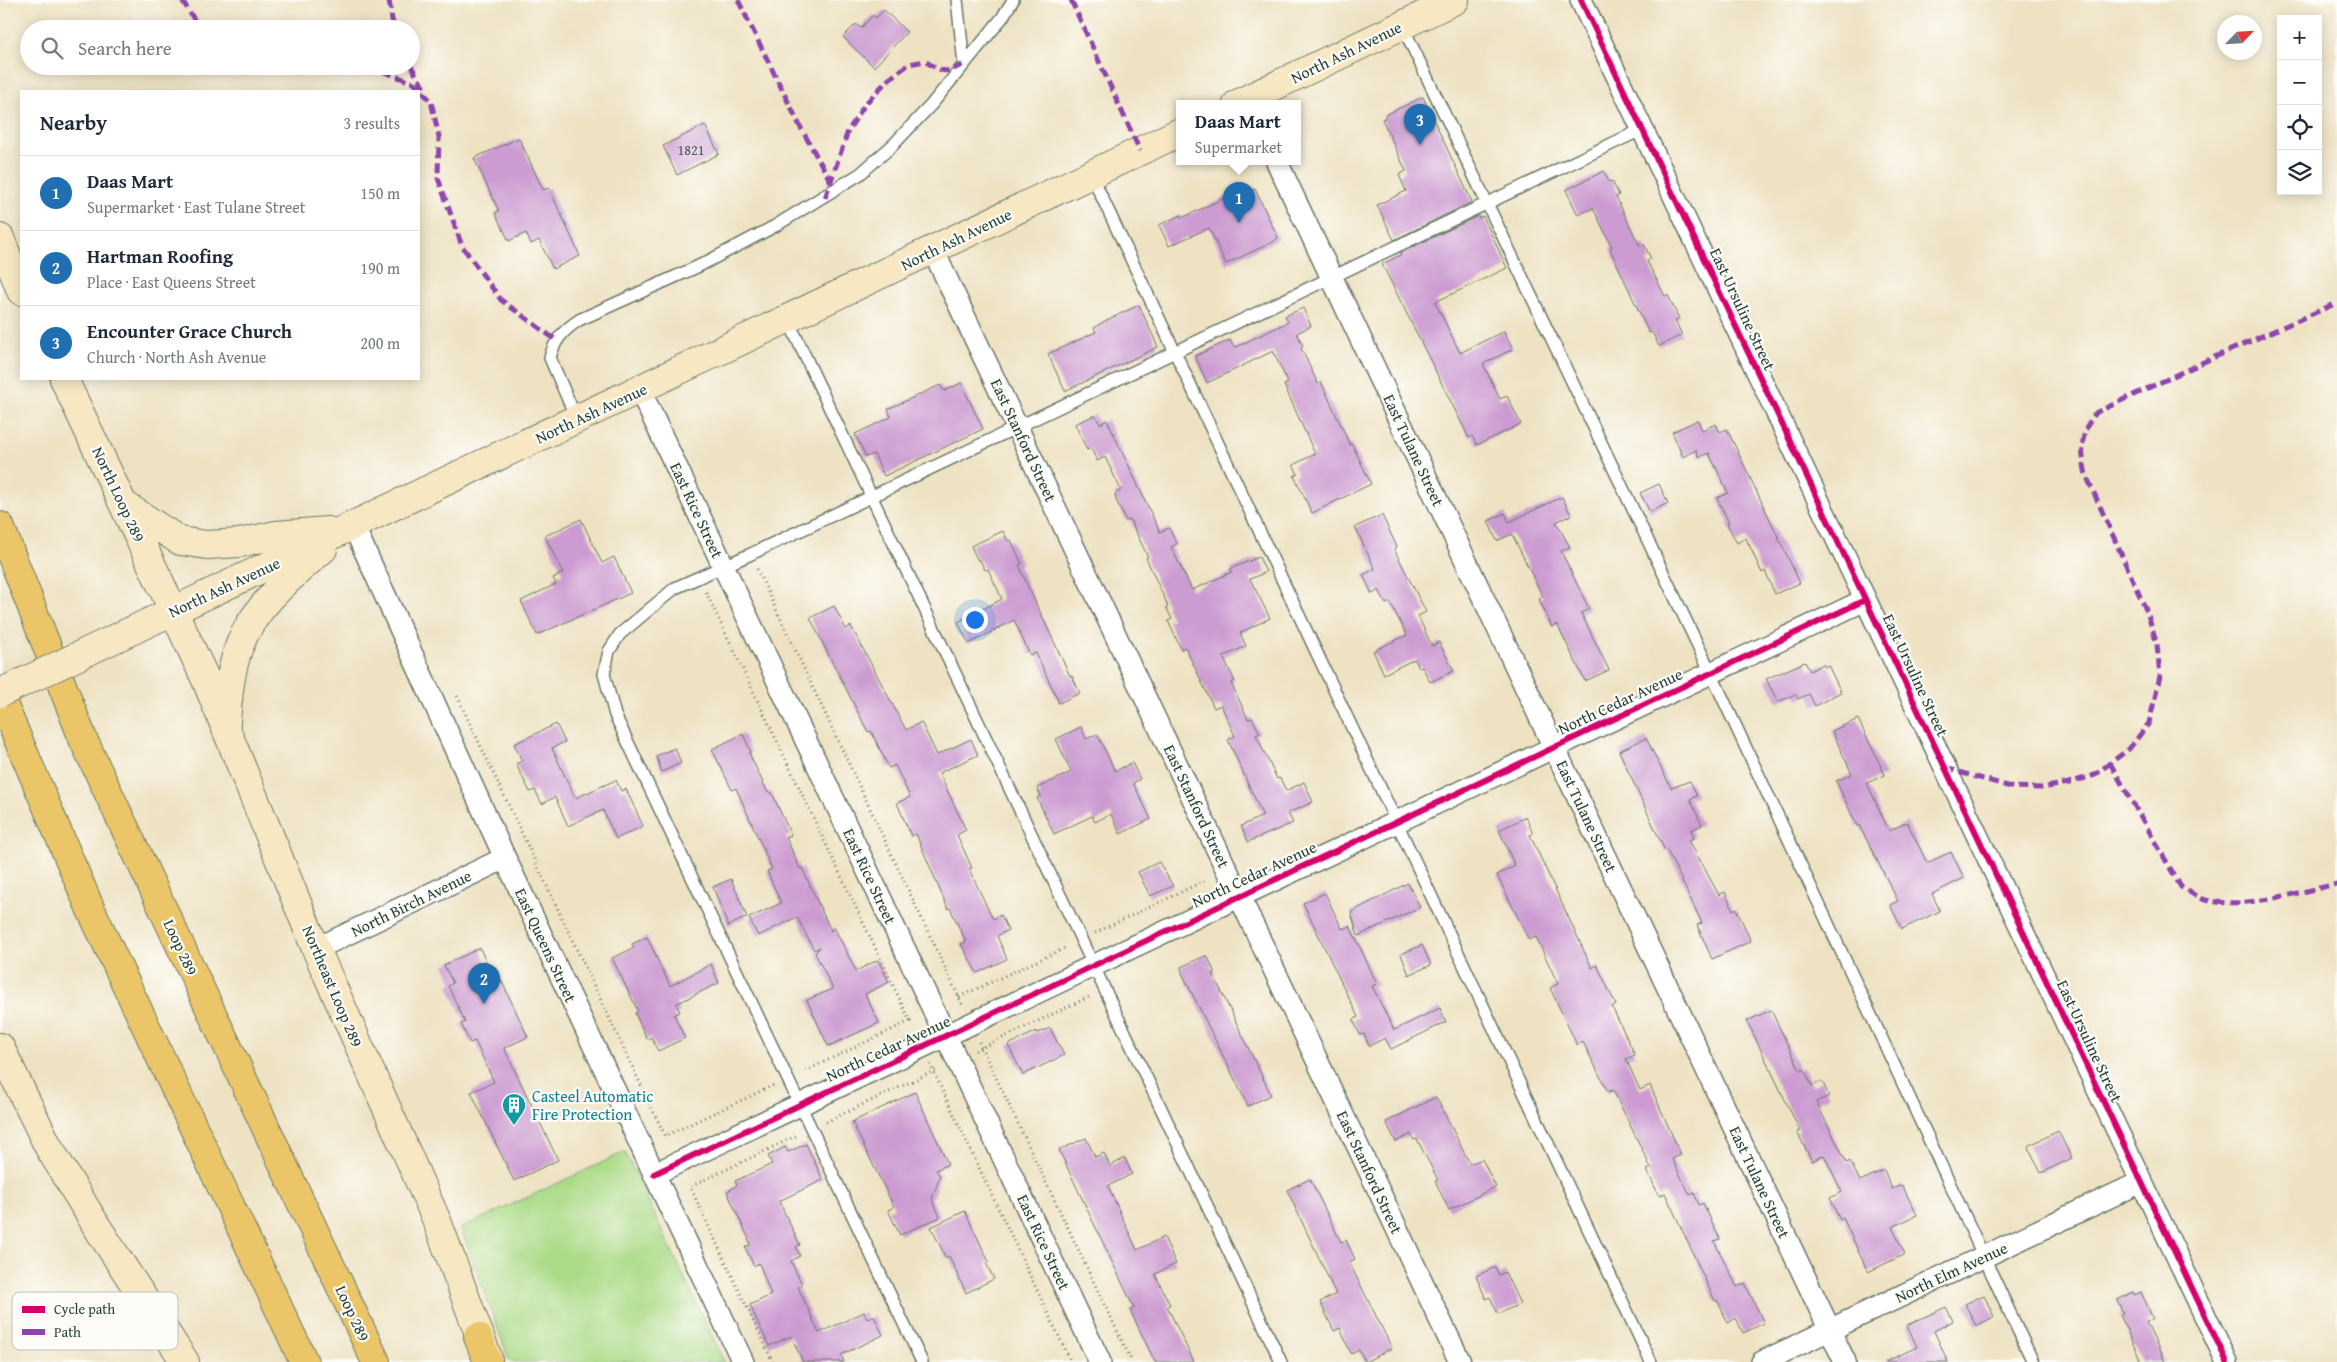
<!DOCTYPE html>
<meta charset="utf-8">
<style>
body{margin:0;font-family:"Gentium Book Plus",serif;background:#f6f6f7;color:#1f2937}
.controls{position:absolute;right:15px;top:15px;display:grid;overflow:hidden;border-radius:0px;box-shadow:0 2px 12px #0003}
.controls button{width:45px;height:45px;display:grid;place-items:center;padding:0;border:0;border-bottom:1px solid #e0e1e3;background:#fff;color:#1f2937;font:25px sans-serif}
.compass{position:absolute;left:2217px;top:15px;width:45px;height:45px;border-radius:50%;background:#fff;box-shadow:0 2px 12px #0003;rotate:65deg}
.you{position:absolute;left:974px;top:619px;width:18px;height:18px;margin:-12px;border:4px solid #fff;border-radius:50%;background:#1a73e8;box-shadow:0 0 0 8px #1a73e833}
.badge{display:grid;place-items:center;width:32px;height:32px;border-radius:50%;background:#1f6fb2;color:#fff;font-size:16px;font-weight:700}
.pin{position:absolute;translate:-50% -41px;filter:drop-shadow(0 1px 2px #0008)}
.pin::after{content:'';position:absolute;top:26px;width:18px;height:15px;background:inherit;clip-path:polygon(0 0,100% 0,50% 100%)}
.popup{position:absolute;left:1176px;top:100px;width:125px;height:65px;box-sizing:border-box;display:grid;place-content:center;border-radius:0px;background:#fff;filter:drop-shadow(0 1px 4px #0005);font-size:16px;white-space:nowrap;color:#747a83}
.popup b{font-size:19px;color:#1f2937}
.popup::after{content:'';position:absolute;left:50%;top:100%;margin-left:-10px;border:10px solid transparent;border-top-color:#fff}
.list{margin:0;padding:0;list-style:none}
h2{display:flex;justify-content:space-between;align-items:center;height:65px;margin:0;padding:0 20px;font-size:21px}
h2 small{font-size:16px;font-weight:400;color:#747a83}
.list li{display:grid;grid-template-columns:32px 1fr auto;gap:15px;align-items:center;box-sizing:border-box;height:75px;padding:0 20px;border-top:1px solid #e0e1e3}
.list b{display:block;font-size:19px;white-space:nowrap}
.list p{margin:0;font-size:16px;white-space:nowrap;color:#747a83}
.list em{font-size:16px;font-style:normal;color:#747a83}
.icon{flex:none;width:28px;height:28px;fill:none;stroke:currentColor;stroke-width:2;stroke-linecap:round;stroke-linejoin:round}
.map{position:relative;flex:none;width:2337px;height:1362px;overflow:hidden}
.search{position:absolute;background:#fff;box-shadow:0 2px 12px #0003;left:20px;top:20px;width:400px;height:55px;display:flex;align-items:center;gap:12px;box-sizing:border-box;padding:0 18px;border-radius:28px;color:#747a83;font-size:19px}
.panel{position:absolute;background:#fff;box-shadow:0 2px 12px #0003;left:20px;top:90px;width:400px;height:290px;border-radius:0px}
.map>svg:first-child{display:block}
.green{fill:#acdb88;stroke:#668c5e}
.building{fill:#cc9bd2}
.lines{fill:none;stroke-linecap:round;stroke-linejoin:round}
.lane-casing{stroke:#677766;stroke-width:14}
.street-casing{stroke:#677766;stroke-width:24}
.secondary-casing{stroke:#677766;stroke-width:30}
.highway-casing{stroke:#677766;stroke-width:30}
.path{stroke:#677766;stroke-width:3;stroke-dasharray:1 4;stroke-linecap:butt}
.lane{stroke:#fff;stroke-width:11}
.street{stroke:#fff;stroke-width:21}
.secondary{stroke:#f7e8c3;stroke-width:28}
.highway{stroke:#ebc669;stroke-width:28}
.secondary-bridge-casing{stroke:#677766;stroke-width:30;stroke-linecap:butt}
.secondary-bridge{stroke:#f7e8c3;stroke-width:28}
.quiet{stroke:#8e44ad;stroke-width:5;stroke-dasharray:10 5;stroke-linecap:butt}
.cycleway-casing{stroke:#fdfcf7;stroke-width:9}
.cycleway{stroke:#d6006c;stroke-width:6}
.labels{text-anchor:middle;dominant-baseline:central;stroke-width:4.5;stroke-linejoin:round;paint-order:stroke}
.number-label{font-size:14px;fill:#4a545c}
.street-label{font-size:16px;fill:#1f3d34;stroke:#fdfcf7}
.culture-label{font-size:16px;fill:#0d838f;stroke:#fdfcf7;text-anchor:start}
.key{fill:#fdfcf7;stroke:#bac3bc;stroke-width:1}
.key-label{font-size:14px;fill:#1f3d34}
</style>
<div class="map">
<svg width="2337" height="1362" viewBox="0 0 2337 1362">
<rect width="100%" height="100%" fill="#fdfcf7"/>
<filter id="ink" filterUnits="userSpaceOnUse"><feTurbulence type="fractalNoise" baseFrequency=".02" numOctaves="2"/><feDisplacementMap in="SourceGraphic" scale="10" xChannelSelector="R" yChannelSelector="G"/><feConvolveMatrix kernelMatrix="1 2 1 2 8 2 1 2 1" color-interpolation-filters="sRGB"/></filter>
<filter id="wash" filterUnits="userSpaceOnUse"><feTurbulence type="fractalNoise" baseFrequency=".0096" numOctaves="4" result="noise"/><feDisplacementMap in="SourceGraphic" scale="20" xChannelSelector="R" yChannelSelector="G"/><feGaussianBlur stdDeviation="1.12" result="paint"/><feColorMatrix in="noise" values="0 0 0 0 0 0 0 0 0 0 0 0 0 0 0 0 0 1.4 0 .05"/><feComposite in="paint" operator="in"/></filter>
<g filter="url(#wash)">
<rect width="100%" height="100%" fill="#eee2c3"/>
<path class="green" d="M625,1152l99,210h-214l-49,-134z"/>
<g id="blocks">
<path class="building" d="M884,10l23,22 -33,35 -31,-30 13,-13 5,4 12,-13 3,3z
M1423,97l49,105 -78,38 -17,-35 29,-14 -7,-16 7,-4 -24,-52 3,-1v-3z
M705,125l14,29 -42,21 -14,-29z
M519,138l24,52 6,-2 31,68 -27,13 -14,-29 -8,4 -5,-11 -17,8 -14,-28 4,-2 -25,-53z
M1604,171l5,11 3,-1 7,14 -3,2 14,29 10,20 4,-2 7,15 -4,2 18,35 3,-1 11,24 -4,1 7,15 -23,11 -7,-14 -3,1 -39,-84 2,-2 -19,-39 -15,7 -12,-25z
M1247,187l2,5 6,-3 23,49 -5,4 -47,22 -17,-36 -40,18 -10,-21 22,-10 1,3z
M1478,216l1,2 4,-2 24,52 -72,34 25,51 44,-22 9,18 -30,15 17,35 7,-3 14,28 -44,21 -5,-9 -3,2 -87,-174 19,-9 -1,-2z
M1139,305l19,42 -93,44 -17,-37 48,-22 -2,-4 9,-6z
M1303,308l8,18 -14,7 6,13 -2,2 17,36 3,-2 29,63 2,-1 19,40 -59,29 -18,-37 4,-2 -5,-9 22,-11 -31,-69 4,-2 -15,-32 -66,32 -12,-27 35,-16 4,8 54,-26 -3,-6z
M961,383l22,46 -99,47 -10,-22 -8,3 -11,-23 36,-17 -3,-8 52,-24 4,6z
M1095,415l5,9 7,-4 53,112 9,-4 8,16 -6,3 21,43 40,-18 -2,-3 29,-12 7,15 -16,7 20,39 -30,15 6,13 -23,11 12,24 -4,2 17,36 4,-1 8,15 -4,2 21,44 3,-1 6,13 18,-9 9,20 -25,11 5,10 -26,11 -19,8 -7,-16 22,-10 -35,-76 7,-4 -14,-31 -7,3 -29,-61 -4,2 -13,-28 4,-2 -6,-12 2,-1 -22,-48 2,-1 -18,-37 -4,1 -10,-21 -1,-6 6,-4 -16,-33 -8,4 -6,-13 -4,2 -12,-26z
M1698,420l4,10 14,-6 4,8 7,-3 73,154 -25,11 -10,-23 -3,2 -16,-35 -9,5 -10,-19 2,-1 -12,-25 11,-5 -19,-40 -10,4 -3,-7 -13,7 -11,-25z
M1659,484l9,19 -18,9 -10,-19z
M1562,497l9,18 -15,7 14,25 -9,4 28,58 -8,4 28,57 -24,11 -28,-57 -5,3 -13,-28 4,-2 -31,-63 -15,7 -9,-20 17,-8 4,9z
M1382,515l15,32 -3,2 32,63 -8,4 14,30 7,-4 15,29 -24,11 -8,-15 -3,1 -4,-9 -31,15 -11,-23 34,-16 -17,-33 -4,2 -7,-14 -7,4 -9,-19 12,-6 -20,-42z
M581,519l21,44 12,-6 17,36 -94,42 -16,-34 35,-17 -3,-6 10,-5 -18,-37z
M1003,531l5,10 3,-1 11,24 -3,1 7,17 44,94h2l8,17 -21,10 -23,-50 -6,2 -16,-35 -45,24 -11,-22 44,-23 -14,-30 -3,1 -5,-10 -2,1 -7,-15z
M834,606l12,23 5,-3 55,104 15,-8 16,33 34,-16 7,16 -39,18 27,57 -9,5 15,33 -3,1 24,50 8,-4 7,15 -11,6 10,23 -30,14 -16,-29 5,-2 -16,-34 -2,1 -32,-75 -5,2 -14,-33 13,-6 -15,-32 -6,3 -18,-37 -3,1 -58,-114z
M1805,662l5,9 13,-7 2,3 3,-2 13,27 -26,14 -6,-12 -11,5 -3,-5 -17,8 -12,-23z
M1858,719l27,56 -18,8 22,48 18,-9 20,41 24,-11 13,26 -32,16 8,17 -38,18 -12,-24 8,-4 -39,-76 -2,1 -21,-45 16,-7 -20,-43z
M556,724l9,18 -13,6 23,50 41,-18 5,11 5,-2 17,37 -27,13 -13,-29 -35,16 -13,-29 -13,7 -7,-14 -5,2 -14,-28 6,-3 -8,-17z
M1081,727l5,12 11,-5 18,37 17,-8 8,16 -7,4 18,36 -31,15 -9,-20 -16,8 -3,-6 -38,18 -17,-36 4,-2 -4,-8 34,-16 -15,-33z
M743,734l8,18 -2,1 18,38 5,2 19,42 -5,2 14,32 2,-1 29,63 3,-4 22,44 22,-11 11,22 -24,12 14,29 -48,22 -3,1 -21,-46 26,-11 -18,-36 5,-6 -6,3 -17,-33 -39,19 -9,-18 32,-15 -14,-32 5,-2 -36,-81 -4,2 -20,-41z
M1646,738l25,50 19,-7 7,15 -7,3 12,26 -11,5 3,8 -5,2 30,55 6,-3 8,18 3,-2 15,33 -39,18 -15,-34 5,-2 -35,-73 -2,1 -46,-100z
M675,748l6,15 -19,9 -6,-16z
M1526,817l7,17 -3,1 62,133 5,-3 19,40 -4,2 23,48 -9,4 14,31 10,-5 31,70 -9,4 18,36 4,-2 5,12 4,-2 17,36 -6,2 23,46 8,-4 19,40 -21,10 -7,-15 -8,5 -11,-23 -2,1 -50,-108 -6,3 -12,-26 4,-2 -38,-78 -5,2 -25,-50 -6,3 -27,-57 8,-4 -22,-47 -7,3 -32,-65 18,-9 -16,-36z
M1159,862l14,24 -23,10 -12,-24z
M731,879l16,38 -19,9 -15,-39z
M1408,883l12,24 -62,29 -7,-24z
M1325,893l17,36 8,-3 27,58 -5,2 22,44 46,-22 6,14 -55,27 -6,-11 -16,8 -5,-12 -4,1 -7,-15 5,-3 -55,-114z
M647,937l23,49 41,-22 8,19 -43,21 4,8 -6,3 11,23 -27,13 -7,-14 -4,2 -12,-26 3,-2 -26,-53 22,-10 -2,-4z
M1422,945l9,20 -22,10 -8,-21z
M480,948l9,21 6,-2 33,70 -24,11 54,112 -44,21 -43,-89 23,-10 -19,-41 -5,2 -9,-19 4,-2 -17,-36 5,-3 -9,-18z
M1207,955l8,18 -2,1 58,121 -23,11 -66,-133 -1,-6z
M1771,1010l29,60 4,-1 8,17 10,-5 7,15 -13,6 31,61 3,-2 10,20 24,-11 8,19 10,-4 15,30 -25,12 13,27 -37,18 -25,-54 -3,2 -10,-22 12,-6 -18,-37 -12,6 -15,-29 3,-1 -53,-110z
M1050,1028l14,27 -41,20 -15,-30 29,-14 1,2z
M915,1092l33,72 -12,6 4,6 -8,23 8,18 -40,18 -12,-25 6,-3 -42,-85z
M1436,1097l34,67 12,-5 14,28 -47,23 -14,-29 3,-1 -21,-41 -3,1 -3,-6 -15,8 -10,-20z
M2058,1131l14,27 -31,15 -13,-27z
M1086,1138l9,19 9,-4 6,13 15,-8 7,16 -24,12 29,64 27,-13 12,27 -21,10 15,31 -3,1 27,56h-39l-25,-52 4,-2 -75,-158z
M806,1144l17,36 -44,21 21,44 -4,2 4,9 -9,5 11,24 -4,2 21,46 45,-21 3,7 7,-3 9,19 -42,20 3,7h-41l-12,-26 -22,10 -19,-41 21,-10 -12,-32 -5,3 -9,-19 5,-2 -2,-8 -21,-45 10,-7 -2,-4 37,-17 -4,-8 17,-9 3,5z
M1310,1179l31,63 5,-2 9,19 -6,3 43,86 -27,14 -6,-12 -8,4 -11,-26 -6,3 -14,-29 16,-8 -49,-104z
M965,1211l24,51 -3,1 8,16 -28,14 -17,-37 -3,2 -15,-31z
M1495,1267l4,8 6,-3 15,32 -22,10 -8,-17 -4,2 -10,-23z
M2133,1292l1,3 7,-3 12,27 -7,3 19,40h-24l-21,-47 3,-2 -6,-13z
M1984,1295l10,22 -18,9 -11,-22z
M1946,1307l7,14 -19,10 14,31h-63l32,-15 -10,-22z"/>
</g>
</g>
<g filter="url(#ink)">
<use href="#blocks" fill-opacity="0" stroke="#677766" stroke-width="1"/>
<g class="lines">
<g class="lane-casing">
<path id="lane" d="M957,0l7,64
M1402,25l309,648 322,689
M1091,174l560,1188
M788,320l493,1042
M577,420l-27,-62c4,-18 14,-28 29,-38l120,-54 76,-40 85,-52 33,-29 38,-40 71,-87 11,-18
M922,1362l-307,-647 -11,-41 5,-23 11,-17 55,-46 76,-34 892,-425"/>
</g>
<g class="street-casing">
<path id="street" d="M1581,0l646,1362
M1277,162l568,1200
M933,250l527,1112
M640,390l460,972
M353,525l152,333 238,504
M316,949l189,-91
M654,1174l1211,-574
M1762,1362l379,-180"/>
</g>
<g class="secondary-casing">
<path id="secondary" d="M1237,104l218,-104
M0,238l21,53
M64,379l142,301 110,269 121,272 51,137
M126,506l54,35 27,4 32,-2 37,-8 52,-4
M135,629l1045,-497
M226,722c2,-25 4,-51 13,-75 14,-40 53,-71 84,-98
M0,1047l48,99 51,84 86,132"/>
</g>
<g class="highway-casing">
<path id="highway" d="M0,526l83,213 293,623
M0,697l91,213 213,452
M478,1337l10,25"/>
</g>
<path class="path" d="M757,569l206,437
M706,592l204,429 -107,51
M457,696l208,440 109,-51
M1095,933l109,-52
M959,997l108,-50
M979,1042l153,320
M975,1051l116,-55
M930,1064l141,298
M826,1122l112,-53
M773,1362l-83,-175 108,-52"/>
<use href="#lane" class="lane"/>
<use href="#street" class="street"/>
<use href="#secondary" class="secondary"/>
<use href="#highway" class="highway"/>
<g class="secondary-bridge-casing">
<path id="secondary-bridge" d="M0,693l135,-64"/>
</g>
<use href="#secondary-bridge" class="secondary-bridge"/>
<path class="quiet" d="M182,0l18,29
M389,0l3,20 3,9
M738,0l63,128 30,54
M1071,0l69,151
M369,66l45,17 17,18 8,36 -1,41 24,68 39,54 55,40
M411,66l13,22
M825,198l23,-67 17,-27 23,-24 21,-16 16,-3c18,12 19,13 39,3
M2110,763l71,124c7,4 14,9 21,12 38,12 96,-7 135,-15
M1945,768l66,19 31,1 27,-5 26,-8 15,-12 19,-14 20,-26 11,-47 -3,-32 -10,-32 -61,-137c-5,-23 -7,-44 11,-63l111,-52 129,-57"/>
<g class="cycleway-casing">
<path id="cycleway" d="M1581,0l646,1362
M654,1174l1211,-574"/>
</g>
<use href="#cycleway" class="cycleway"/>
</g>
</g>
<defs>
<g id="building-pin" transform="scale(1.25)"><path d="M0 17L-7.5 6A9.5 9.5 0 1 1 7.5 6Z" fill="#0f9aa8" stroke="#fdfcf7"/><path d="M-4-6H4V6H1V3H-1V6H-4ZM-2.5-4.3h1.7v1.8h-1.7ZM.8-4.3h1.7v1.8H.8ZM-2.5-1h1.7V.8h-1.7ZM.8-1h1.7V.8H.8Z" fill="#fff"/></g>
</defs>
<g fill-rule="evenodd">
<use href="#building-pin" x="514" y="1105"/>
</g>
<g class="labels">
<g class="number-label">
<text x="691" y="150">1821</text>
</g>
<g class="street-label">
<text transform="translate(1346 52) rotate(-26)">North Ash Avenue</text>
<text transform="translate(956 239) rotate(-26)">North Ash Avenue</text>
<text transform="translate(1743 309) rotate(65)">East Ursuline Street</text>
<text transform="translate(591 413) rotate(-25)">North Ash Avenue</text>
<text transform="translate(1024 440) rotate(65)">East Stanford Street</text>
<text transform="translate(1414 450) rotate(65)">East Tulane Street</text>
<text transform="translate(119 494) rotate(65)">North Loop 289</text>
<text transform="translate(697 510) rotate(65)">East Rice Street</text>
<text transform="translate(224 587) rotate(-25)">North Ash Avenue</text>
<text transform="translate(1916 675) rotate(65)">East Ursuline Street</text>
<text transform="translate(1620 701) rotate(-25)">North Cedar Avenue</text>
<text transform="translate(1197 806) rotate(65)">East Stanford Street</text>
<text transform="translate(1587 816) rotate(65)">East Tulane Street</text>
<text transform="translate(1254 874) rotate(-25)">North Cedar Avenue</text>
<text transform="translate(870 876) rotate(65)">East Rice Street</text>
<text transform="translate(411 903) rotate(-26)">North Birch Avenue</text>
<text transform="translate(546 945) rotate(65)">East Queens Street</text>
<text transform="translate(181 947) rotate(65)">Loop 289</text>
<text transform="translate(333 986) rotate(67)">Northeast Loop 289</text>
<text transform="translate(2090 1041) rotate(65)">East Ursuline Street</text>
<text transform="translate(888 1048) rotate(-25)">North Cedar Avenue</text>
<text transform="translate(1370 1172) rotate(65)">East Stanford Street</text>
<text transform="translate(1760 1182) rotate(65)">East Tulane Street</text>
<text transform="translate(1044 1242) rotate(65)">East Rice Street</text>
<text transform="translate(1951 1272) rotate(-25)">North Elm Avenue</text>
<text transform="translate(353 1313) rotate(65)">Loop 289</text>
</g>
<g class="culture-label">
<text x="532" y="1096">Casteel Automatic<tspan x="532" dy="18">Fire Protection</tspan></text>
</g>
</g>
<rect x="12" y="1292" width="166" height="58" rx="8" class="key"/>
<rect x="22" y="1306" width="23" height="7" fill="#d6006c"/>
<rect x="22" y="1329" width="23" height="6" fill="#8e44ad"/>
<g class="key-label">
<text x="54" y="1314">Cycle path</text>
<text x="54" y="1337">Path</text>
</g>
</svg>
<div class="controls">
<button>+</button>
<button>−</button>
<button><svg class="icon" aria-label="locate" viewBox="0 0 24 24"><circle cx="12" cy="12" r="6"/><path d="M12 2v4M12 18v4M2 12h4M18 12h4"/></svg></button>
<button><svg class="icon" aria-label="layers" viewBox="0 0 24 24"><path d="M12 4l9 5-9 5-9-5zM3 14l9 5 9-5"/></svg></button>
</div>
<svg class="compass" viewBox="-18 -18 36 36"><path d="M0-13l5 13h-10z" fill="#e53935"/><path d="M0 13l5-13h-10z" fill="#747a83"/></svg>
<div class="you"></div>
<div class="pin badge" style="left:1239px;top:223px">1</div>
<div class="popup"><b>Daas Mart</b>Supermarket</div>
<div class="pin badge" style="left:484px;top:1004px">2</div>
<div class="pin badge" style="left:1420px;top:145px">3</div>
<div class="search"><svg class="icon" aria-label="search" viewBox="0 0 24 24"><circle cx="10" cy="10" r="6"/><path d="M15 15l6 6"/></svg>Search here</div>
<section class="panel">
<h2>Nearby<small>3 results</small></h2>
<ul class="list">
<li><span class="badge">1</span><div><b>Daas Mart</b><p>Supermarket · East Tulane Street</p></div><em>150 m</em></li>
<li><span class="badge">2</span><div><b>Hartman Roofing</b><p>Place · East Queens Street</p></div><em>190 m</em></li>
<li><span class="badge">3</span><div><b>Encounter Grace Church</b><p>Church · North Ash Avenue</p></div><em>200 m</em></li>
</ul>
</section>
</div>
